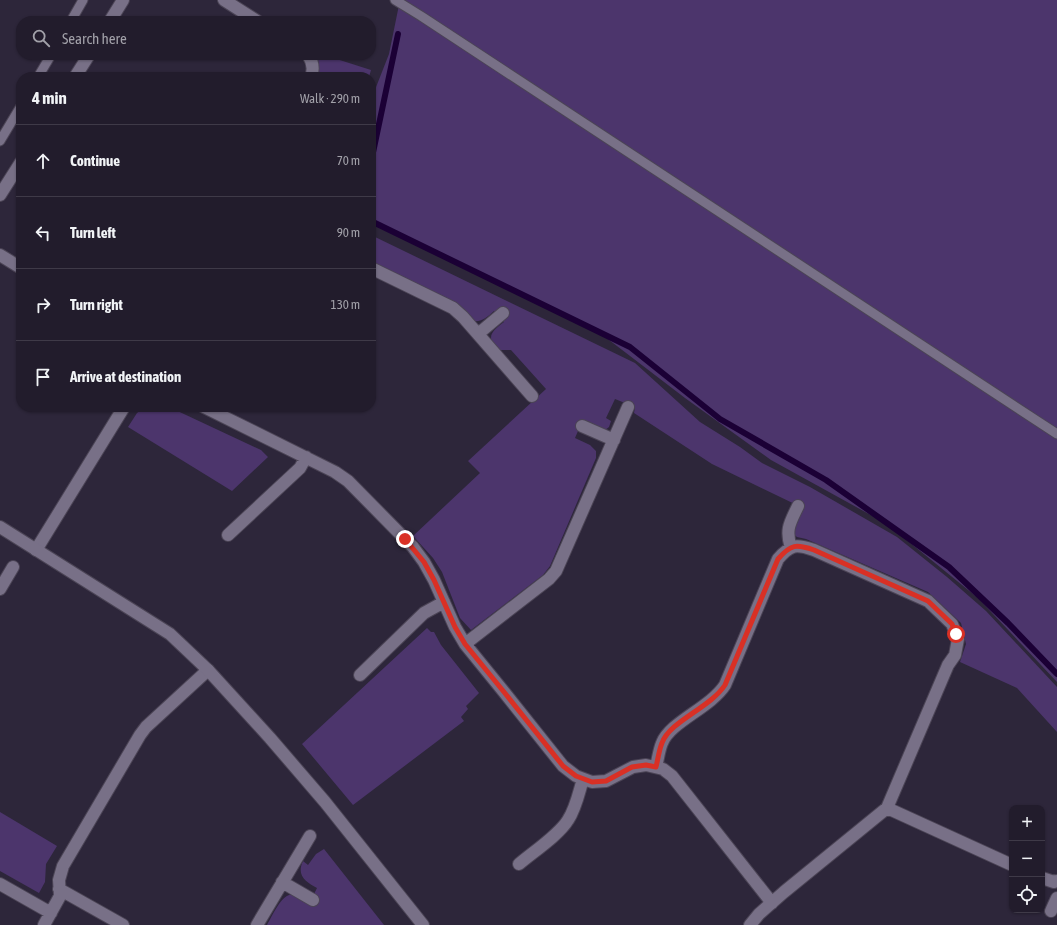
<!DOCTYPE html>
<meta charset="utf-8">
<style>
body{margin:0;font-family:"Asap Condensed",sans-serif;background:#2e2938;color:#f1f3f6}
.controls{position:absolute;right:12px;bottom:12px;display:grid;overflow:hidden;border-radius:8px;box-shadow:0 1px 3px #0004}
.controls button{width:36px;height:36px;display:grid;place-items:center;padding:0;border:0;border-bottom:1px solid #3f3a48;background:#221c2c;color:#f1f3f6;font:20px sans-serif}
.stop{position:absolute;width:12px;height:12px;margin:-9px;border:3px solid #d93025;border-radius:50%;background:#fff}
.stop.end{background:#d93025;border-color:#fff;box-shadow:0 1px 4px #0008}
.list{margin:0;padding:0;list-style:none}
h2{display:flex;justify-content:space-between;align-items:center;height:52px;margin:0;padding:0 16px;font-size:17px}
h2 small{font-size:13px;font-weight:400;color:#a2a1a9}
.list li{display:grid;grid-template-columns:26px 1fr auto;gap:12px;align-items:center;box-sizing:border-box;height:72px;padding:0 16px;border-top:1px solid #3f3a48}
.list b{display:block;font-size:15px;white-space:nowrap}
.list em{font-size:13px;font-style:normal;color:#a2a1a9}
.icon{flex:none;width:22px;height:22px;fill:none;stroke:currentColor;stroke-width:2;stroke-linecap:round;stroke-linejoin:round}
.map{position:relative;flex:none;width:1057px;height:925px;overflow:hidden}
.search{position:absolute;background:#221c2c;box-shadow:0 1px 3px #0004;left:16px;top:16px;width:360px;height:44px;display:flex;align-items:center;gap:10px;box-sizing:border-box;padding:0 14px;border-radius:16px;color:#a2a1a9;font-size:15px}
.panel{position:absolute;background:#221c2c;box-shadow:0 1px 3px #0004;left:16px;top:72px;width:360px;height:340px;border-radius:16px}
.map>svg:first-child{display:block}
.green{fill:#4c356c}
.lines{fill:none;stroke-linecap:round;stroke-linejoin:round}
.stream{stroke:#1b0035;stroke-width:6}
.service-casing{stroke:#4b4455;stroke-width:11}
.minor-casing{stroke:#4b4455;stroke-width:14}
.tertiary-casing{stroke:#4b4455;stroke-width:14}
.service{stroke:#787087;stroke-width:9}
.minor{stroke:#787087;stroke-width:12}
.tertiary{stroke:#787087;stroke-width:12}
.route{stroke:#d93025;stroke-width:5}
</style>
<div class="map">
<svg width="1057" height="925" viewBox="0 0 1057 925">
<rect width="100%" height="100%" fill="#2d263a"/>
<path class="green" d="M400,0h657v682l-79,-84 -91,-74 -116,-64 -86,-62 -89,-68 -130,-60 -95,-51v-119l18,-46z
M315,55h9l47,15 -2,7h-50l-1,-17z
M371,235l264,128 65,59 40,25 22,16 48,24 87,50 50,40 39,34 71,76v45l-40,-44 -57,-26 6,-18 -5,-21 -33,-31 -122,-53 -9,-2 -5,-4 11,-25 -91,-44 -78,-51 1,-6 -20,-8 -9,19 5,3 -2,6 -5,4 -23,-7 -6,14 15,7 6,6v7l-46,108 -7,9 -72,55 -11,-12 -18,-46 -9,-14 -20,-22 67,-63 -12,-12 78,-72 -35,-39h-13c-13,-13 -6,-19 6,-28l-10,-11c-7,6 -11,11 -21,10l-102,-56z
M145,407h24l92,43 7,7 -36,34 -104,-64 9,-14z
M427,628l4,4h3l7,13 38,48 -13,13 2,3 -7,8 3,4 -111,84 -51,-61z
M0,812l57,34 -11,18 -1,18 -6,11 -39,-22z
M324,849l60,76h-117c6,-10 16,-35 29,-30 5,1 10,5 14,7l7,-14c-11,-6 -21,-12 -14,-27l5,4 8,-11z"/>
<g class="lines">
<path class="stream" d="M371,162l27,-128
M371,221l259,126 90,72 106,61 123,87 59,56 49,51"/>
<g class="service-casing">
<path id="service" d="M395,0l26,16 636,418
M71,21l12,-21
M38,77l13,-22
M0,141l21,-35"/>
</g>
<g class="minor-casing">
<path id="minor" d="M224,0l33,21
M110,21l13,-21
M308,55c5,7 6,14 3,22
M75,77l14,-22
M0,195l21,-33
M0,255l21,13
M371,268l82,40 10,9 69,79
M478,334l25,-21
M204,407l131,65 13,9 65,66 11,15 10,18 21,47 10,17 39,48 59,74 13,10 16,6 14,-1 27,-14 13,-2 17,4 9,7 100,127
M582,426l32,14
M228,535l72,-67 6,-11
M791,548c-6,-19 -1,-25 7,-42
M36,550l88,-143
M0,589l13,-22
M465,644l84,-65 7,-8 72,-164
M360,675l64,-62 20,-11
M656,767c2,-8 3,-17 6,-24 8,-21 48,-35 63,-58l53,-126c13,-15 18,-15 36,-9l114,51 24,23 6,15 -3,16 -7,10 -61,143 -103,84 -25,22 -9,11
M887,808l125,57
M519,864c14,-12 40,-29 49,-44 8,-12 11,-28 15,-41
M1042,878l12,4 3,-1
M282,882l31,18
M0,884l51,29
M59,889l64,36
M1051,911l6,-13
M44,925l16,-29 -1,-16 4,-14 77,-131 6,-8 62,-57
M257,925l53,-89"/>
</g>
<g class="tertiary-casing">
<path id="tertiary" d="M0,527l170,107 38,36 62,68 55,64 98,123"/>
</g>
<use href="#service" class="service"/>
<use href="#minor" class="minor"/>
<use href="#tertiary" class="tertiary"/>
</g>
<g class="lines">
<path class="route" d="M405,539l19,23 10,18 21,47 10,17 39,48 59,74 13,10 16,6 14,-1 26,-14 14,-2 10,2c2,-8 3,-17 6,-24 8,-22 48,-35 63,-58l53,-126c13,-15 18,-15 36,-9l114,51 24,23 4,10"/>
</g>
</svg>
<div class="controls">
<button>+</button>
<button>−</button>
<button><svg class="icon" aria-label="locate" viewBox="0 0 24 24"><circle cx="12" cy="12" r="6"/><path d="M12 2v4M12 18v4M2 12h4M18 12h4"/></svg></button>
</div>
<div class="stop" style="left:956px;top:634px"></div>
<div class="stop end" style="left:405px;top:539px"></div>
<div class="search"><svg class="icon" aria-label="search" viewBox="0 0 24 24"><circle cx="10" cy="10" r="6"/><path d="M15 15l6 6"/></svg>Search here</div>
<section class="panel">
<h2>4 min<small>Walk · 290 m</small></h2>
<ul class="list">
<li><svg class="icon" aria-label="ahead" viewBox="0 0 24 24"><path d="M12 20V5M6 11l6-6 6 6"/></svg><div><b>Continue</b></div><em>70 m</em></li>
<li><svg class="icon" aria-label="left" viewBox="0 0 24 24"><path d="M17 20v-9H6M10 6l-5 5 5 5"/></svg><div><b>Turn left</b></div><em>90 m</em></li>
<li><svg class="icon" aria-label="right" viewBox="0 0 24 24"><path d="M7 20v-9h11M14 6l5 5-5 5"/></svg><div><b>Turn right</b></div><em>130 m</em></li>
<li><svg class="icon" aria-label="arrive" viewBox="0 0 24 24"><path d="M6 21V4h12l-3 4 3 4H6"/></svg><div><b>Arrive at destination</b></div></li>
</ul>
</section>
</div>
